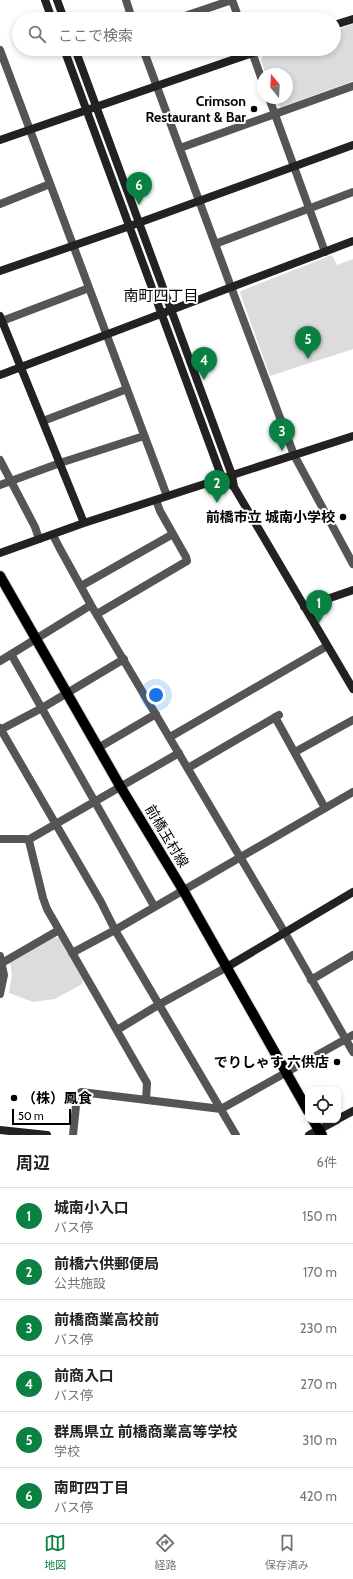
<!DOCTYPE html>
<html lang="ja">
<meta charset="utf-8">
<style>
body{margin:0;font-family:Cabin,"Noto Sans JP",sans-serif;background:#f2f2f2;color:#222}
.controls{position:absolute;right:12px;bottom:12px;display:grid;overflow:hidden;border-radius:8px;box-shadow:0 2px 6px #0003}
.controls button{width:36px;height:36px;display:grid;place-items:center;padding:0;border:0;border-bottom:1px solid #e0e0e0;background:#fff;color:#222;font:20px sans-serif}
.compass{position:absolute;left:257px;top:68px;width:36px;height:36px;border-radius:50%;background:#fff;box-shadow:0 2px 6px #0003;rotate:342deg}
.scale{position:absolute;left:12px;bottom:10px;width:59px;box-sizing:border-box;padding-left:4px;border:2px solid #000;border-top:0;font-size:11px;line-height:14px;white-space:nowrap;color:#000;-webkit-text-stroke:3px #fff;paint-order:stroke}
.you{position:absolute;left:156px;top:695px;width:14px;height:14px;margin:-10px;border:3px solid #fff;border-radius:50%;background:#1a73e8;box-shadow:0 0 0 6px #1a73e833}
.badge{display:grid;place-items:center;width:26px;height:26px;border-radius:50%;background:#0b8043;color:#fff;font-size:13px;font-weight:700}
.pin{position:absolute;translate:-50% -33px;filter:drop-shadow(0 1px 2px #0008)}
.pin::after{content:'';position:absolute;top:21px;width:14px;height:12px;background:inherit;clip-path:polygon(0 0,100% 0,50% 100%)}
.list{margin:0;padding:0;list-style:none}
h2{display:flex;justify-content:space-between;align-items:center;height:52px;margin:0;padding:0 16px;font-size:17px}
h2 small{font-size:13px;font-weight:400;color:#767676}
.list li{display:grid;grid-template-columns:26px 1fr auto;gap:12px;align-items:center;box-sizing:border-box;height:56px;padding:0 16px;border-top:1px solid #e0e0e0}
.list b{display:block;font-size:15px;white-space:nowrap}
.list p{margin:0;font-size:13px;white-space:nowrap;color:#767676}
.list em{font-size:13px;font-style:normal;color:#767676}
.icon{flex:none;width:22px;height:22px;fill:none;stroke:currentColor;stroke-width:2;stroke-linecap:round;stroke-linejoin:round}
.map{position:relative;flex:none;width:353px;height:1135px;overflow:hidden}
.search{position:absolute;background:#fff;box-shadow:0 2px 6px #0003;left:12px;right:12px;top:12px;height:44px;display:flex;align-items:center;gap:10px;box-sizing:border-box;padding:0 14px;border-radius:22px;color:#767676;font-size:15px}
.sheet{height:388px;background:#fff}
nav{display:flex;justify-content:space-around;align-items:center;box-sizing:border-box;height:56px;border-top:1px solid #e0e0e0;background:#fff;font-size:11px;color:#767676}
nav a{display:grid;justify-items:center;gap:2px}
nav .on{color:#0b8043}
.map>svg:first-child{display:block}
.park{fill:#dcdcdc}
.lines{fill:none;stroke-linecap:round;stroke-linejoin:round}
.primary-casing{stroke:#dbdbdb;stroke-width:12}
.street{stroke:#555;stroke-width:8}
.secondary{stroke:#222;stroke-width:8}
.primary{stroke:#000;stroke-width:10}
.poi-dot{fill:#000;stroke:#fff;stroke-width:1.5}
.labels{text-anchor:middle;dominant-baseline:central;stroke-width:4;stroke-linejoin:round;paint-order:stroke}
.poi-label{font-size:14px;font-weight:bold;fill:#000;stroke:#fff;text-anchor:end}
.street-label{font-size:14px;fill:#000;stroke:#fff}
.neighbourhood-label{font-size:15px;fill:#000;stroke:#fff}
</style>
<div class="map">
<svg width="353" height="1135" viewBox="0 0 353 1135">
<rect width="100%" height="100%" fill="#fff"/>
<path class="park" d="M353,24v57l-72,26 -3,-1 -3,-8h12v-24h-21l-5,-13 2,-6 18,-6h53v-18z
M332,255l5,10 16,-6v90l-83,27 -30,-83 1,-2z
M55,937l4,1 24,42 -1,4 -27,15 -22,3 -24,-9 3,-19 -2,-11z"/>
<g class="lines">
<g class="primary-casing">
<path id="primary" d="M0,576l120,210 63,104 125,221
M313,1120l9,15"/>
</g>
<path class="street" d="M126,0l6,19
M232,0l7,19
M176,19l56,-19
M143,49l88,238 63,168 59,109
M251,49l12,34
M0,50l167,446
M269,98l56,154
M180,148l173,-62
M0,204l50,-20
M215,244l138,-52
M2,321l87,-33
M43,421l84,-32
M0,460l35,67 4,12
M0,485l60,-22 84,-27
M53,535l6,12 32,58 194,328 68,119
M81,586l92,-52
M97,614l90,-53 -1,-4 -26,-46 -4,-11
M11,654l143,252
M0,661l91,-56
M275,717l50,91
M0,728l101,174 14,28 121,205
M0,730l42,-22 82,-49
M170,737l157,-91
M98,748l58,-34
M295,752l58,-32
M188,768l91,-53
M0,839h26l3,2 14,57 4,11 100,174 -1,17
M28,840l151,-87
M72,953l43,-23 238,-138
M0,956l4,19 -4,19
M0,964l59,-34
M311,980l42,-25
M117,1030l43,-26 67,-37
M73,1135l4,-39 4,-4 140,17 132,-74"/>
<path class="secondary" d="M45,0l7,19
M57,0l7,19
M334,25l19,-6
M64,49l158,429 12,9 119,202
M75,49l157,426 2,12
M0,140l264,-91
M0,271l130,-45 223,-81
M0,316l84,207
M0,375l353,-134
M0,553l84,-30 269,-87
M304,607l49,-17
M227,967l126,-75
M338,1119l15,-8
M0,1130l47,5
M309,1135l28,-15"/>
<use href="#primary" class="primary"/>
</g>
<g class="poi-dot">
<circle cx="254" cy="109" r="4"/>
<circle cx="343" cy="517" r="4"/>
<circle cx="337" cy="1062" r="4"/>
<circle cx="14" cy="1098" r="4"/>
</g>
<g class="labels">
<g class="poi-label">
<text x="246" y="101">Crimson<tspan x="246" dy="16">Restaurant &amp; Bar</tspan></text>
<text x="335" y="517">前橋市立 城南小学校</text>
<text x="329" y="1062">でりしゃす 六供店</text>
<text x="22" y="1098" text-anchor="start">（株）鳳食</text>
</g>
<g class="street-label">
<text transform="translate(167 836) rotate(59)">前橋玉村線</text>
</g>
<g class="neighbourhood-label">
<text x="161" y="296">南町四丁目</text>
</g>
</g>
</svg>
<div class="controls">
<button><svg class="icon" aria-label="locate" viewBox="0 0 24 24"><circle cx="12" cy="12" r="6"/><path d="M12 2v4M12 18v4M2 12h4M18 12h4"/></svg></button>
</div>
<svg class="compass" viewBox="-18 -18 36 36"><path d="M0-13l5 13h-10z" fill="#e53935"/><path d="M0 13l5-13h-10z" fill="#767676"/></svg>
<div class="scale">50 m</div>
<div class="you"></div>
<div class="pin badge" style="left:319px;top:623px">1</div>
<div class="pin badge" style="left:217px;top:503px">2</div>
<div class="pin badge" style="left:282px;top:451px">3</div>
<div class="pin badge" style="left:204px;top:380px">4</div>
<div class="pin badge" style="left:308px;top:359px">5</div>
<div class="pin badge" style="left:139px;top:205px">6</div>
<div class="search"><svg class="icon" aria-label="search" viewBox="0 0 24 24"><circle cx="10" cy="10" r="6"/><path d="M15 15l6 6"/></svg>ここで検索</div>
</div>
<section class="sheet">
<h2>周辺<small>6件</small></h2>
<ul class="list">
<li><span class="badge">1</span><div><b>城南小入口</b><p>バス停</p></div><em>150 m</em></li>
<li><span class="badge">2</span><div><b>前橋六供郵便局</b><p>公共施設</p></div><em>170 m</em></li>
<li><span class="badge">3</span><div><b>前橋商業高校前</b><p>バス停</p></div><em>230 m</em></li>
<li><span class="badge">4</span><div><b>前商入口</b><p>バス停</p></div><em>270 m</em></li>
<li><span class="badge">5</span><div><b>群馬県立 前橋商業高等学校</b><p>学校</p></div><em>310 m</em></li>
<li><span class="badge">6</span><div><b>南町四丁目</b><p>バス停</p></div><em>420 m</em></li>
</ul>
</section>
<nav>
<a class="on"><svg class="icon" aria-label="map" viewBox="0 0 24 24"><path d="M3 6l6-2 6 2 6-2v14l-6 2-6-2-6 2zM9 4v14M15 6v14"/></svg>地図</a>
<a><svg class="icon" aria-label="directions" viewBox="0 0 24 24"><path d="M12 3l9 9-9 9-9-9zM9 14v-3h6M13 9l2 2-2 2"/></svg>経路</a>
<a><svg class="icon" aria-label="saved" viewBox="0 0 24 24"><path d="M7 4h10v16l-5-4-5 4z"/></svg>保存済み</a>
</nav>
